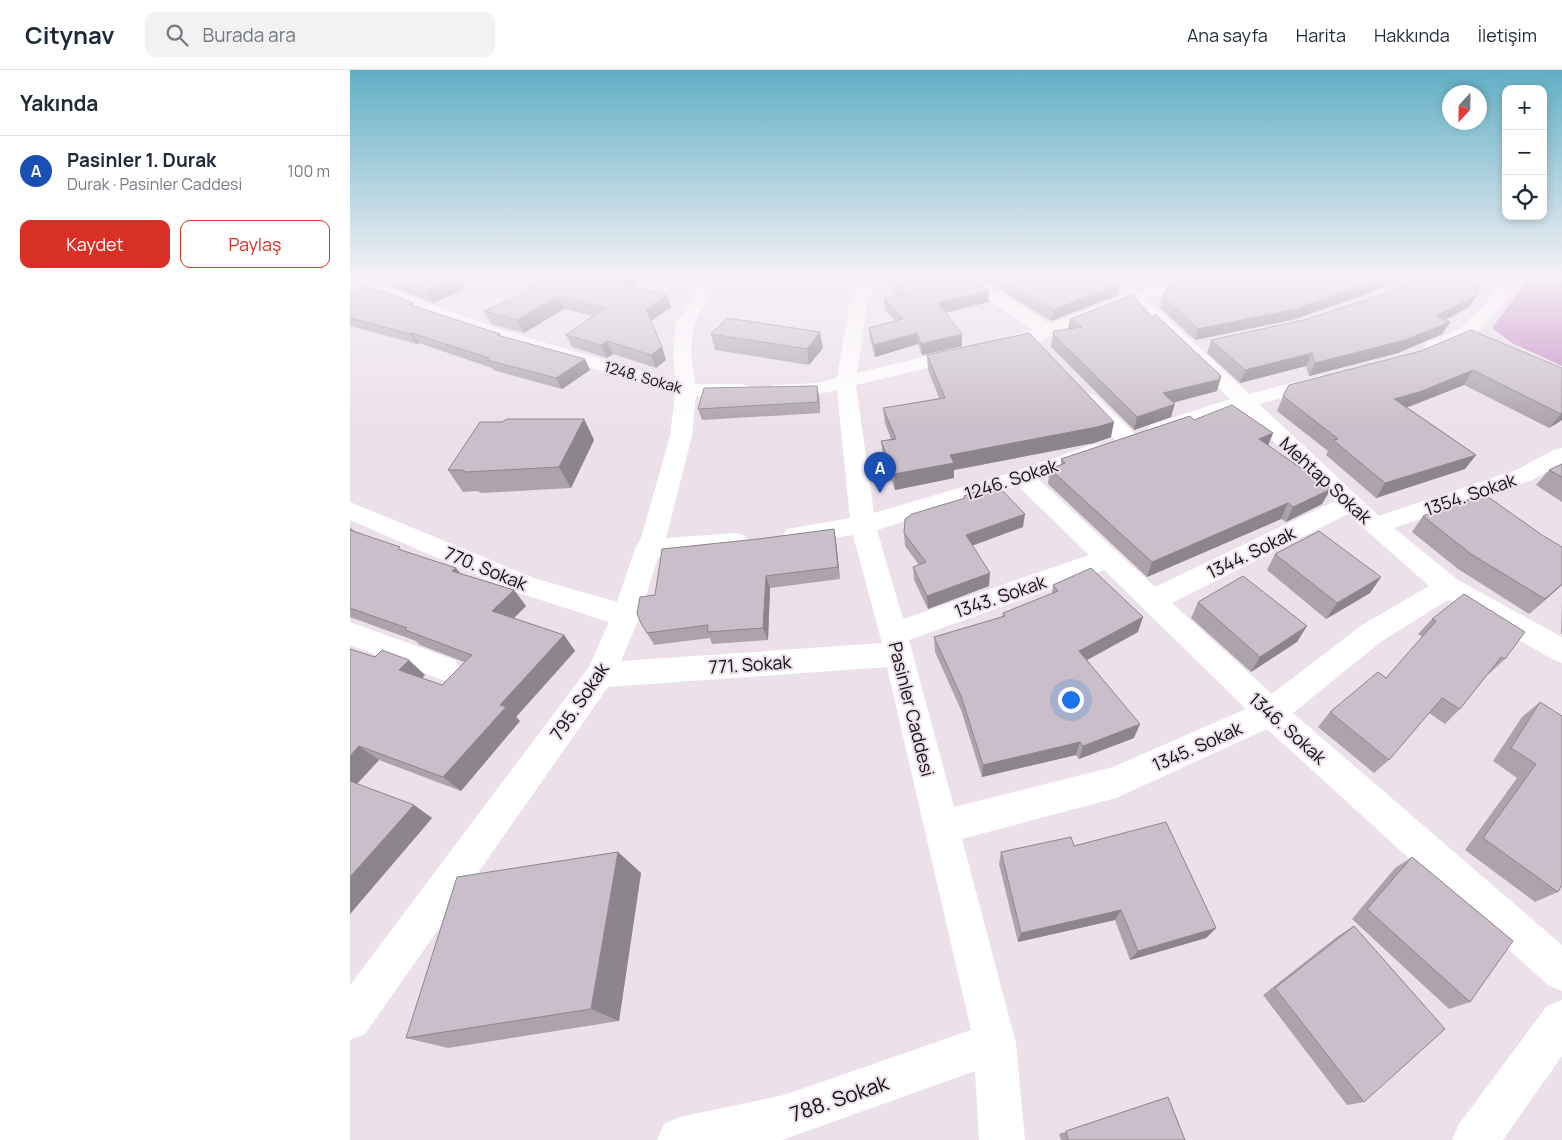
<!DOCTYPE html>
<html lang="tr">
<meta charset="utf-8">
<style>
body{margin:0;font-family:Manrope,sans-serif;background:#f2f2f3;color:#1f2937}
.controls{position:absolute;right:15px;top:15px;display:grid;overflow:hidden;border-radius:10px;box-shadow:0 2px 8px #0003}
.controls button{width:45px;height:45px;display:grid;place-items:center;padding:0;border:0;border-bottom:1px solid #e0e1e3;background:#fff;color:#1f2937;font:25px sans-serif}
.compass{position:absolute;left:1092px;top:15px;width:45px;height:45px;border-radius:50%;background:#fff;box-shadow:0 2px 8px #0003;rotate:202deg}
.you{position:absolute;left:720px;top:629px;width:18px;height:18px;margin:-12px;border:4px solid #fff;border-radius:50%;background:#1a73e8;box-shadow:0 0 0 8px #1a73e833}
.badge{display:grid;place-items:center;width:32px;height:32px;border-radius:50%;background:#d93025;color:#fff;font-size:16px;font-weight:700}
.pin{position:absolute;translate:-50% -41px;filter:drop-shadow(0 1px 2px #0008)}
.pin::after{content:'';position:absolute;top:26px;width:18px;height:15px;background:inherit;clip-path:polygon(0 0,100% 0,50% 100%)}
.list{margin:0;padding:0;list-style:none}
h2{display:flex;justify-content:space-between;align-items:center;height:65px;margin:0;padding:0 20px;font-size:21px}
h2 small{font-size:16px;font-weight:400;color:#747a83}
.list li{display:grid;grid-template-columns:32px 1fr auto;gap:15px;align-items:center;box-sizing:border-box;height:70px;padding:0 20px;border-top:1px solid #e0e1e3}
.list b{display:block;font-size:19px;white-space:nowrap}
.list p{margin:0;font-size:16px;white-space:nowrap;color:#747a83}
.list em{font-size:16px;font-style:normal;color:#747a83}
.actions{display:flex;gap:10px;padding:15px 20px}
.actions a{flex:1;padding:11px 0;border:1px solid #d93025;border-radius:10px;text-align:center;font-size:18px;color:#d93025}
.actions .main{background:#d93025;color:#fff}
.icon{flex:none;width:28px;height:28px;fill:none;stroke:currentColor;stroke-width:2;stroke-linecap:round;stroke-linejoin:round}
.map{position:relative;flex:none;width:1212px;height:1070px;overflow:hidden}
header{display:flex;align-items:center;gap:30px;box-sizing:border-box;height:70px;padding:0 25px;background:#fff;border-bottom:1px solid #e0e1e3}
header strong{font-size:24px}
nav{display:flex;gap:28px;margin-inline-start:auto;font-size:18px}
.search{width:350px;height:45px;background:#f2f2f3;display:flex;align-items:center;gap:12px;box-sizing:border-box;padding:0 18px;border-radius:10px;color:#747a83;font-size:19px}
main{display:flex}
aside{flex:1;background:#fff}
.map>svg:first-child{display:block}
.forest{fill:#c589c3}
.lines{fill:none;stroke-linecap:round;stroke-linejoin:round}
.minor{fill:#fff;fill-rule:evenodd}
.wall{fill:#ada3ad}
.shaded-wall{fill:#8d858d}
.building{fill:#c9bec9;stroke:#8d858d}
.labels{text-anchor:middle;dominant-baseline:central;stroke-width:4;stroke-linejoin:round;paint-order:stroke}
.far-street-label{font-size:15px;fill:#141014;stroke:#ece0eb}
.street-label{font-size:18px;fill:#141014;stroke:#ece0eb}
.near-street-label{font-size:21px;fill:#141014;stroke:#ece0eb}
</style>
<header>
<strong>Citynav</strong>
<div class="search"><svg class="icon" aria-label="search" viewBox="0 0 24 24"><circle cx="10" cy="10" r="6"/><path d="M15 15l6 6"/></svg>Burada ara</div>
<nav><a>Ana sayfa</a><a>Harita</a><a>Hakkında</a><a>İletişim</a></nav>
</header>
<main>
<aside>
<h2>Yakında<small></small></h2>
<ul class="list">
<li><span class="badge" style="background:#1a4fb4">A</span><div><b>Pasinler 1. Durak</b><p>Durak · Pasinler Caddesi</p></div><em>100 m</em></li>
</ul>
<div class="actions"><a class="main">Kaydet</a><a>Paylaş</a></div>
</aside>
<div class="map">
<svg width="1212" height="1070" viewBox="0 0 1212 1070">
<rect width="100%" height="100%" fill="#ece0eb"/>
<path class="forest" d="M1179,208h33v88l-50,-23 -20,-15z"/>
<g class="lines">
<path class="minor" d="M12,208l137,51 176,52 -2,-29 3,-28 21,-36 -31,-7 -2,-3h55l-25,46 -3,28 4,32h46l7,2 3,4 -3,4 -7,2h-45l-4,40 -26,102 70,-5 9,3 4,6 -4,6 -9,3 -78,6 -18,59 -19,45 261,-18 -29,-108 -57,9 -9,-3 -4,-6 4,-6 63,-11 -13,-128c-20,5 -43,8 -63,3l-3,-4 3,-4 44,-2 19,-5 12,-72 13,-28h16l-11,28 -10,67 177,-43 -58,-38 -14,-14h18l70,46 74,-29 -17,-17h17l14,13 51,-13h25l-2,3 -65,18 102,95 74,-19 7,2 3,4 -3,4 -71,19 120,112 137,-46 38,-20 8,-2v16l-30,16 -138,48 64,52 104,57v26l-10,-4 -104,-59 -66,41 -89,72 269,232v46l-14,-6 -281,-256 -151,69 -154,41 54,204 9,97h-46l-4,-69 -193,69h-125l7,-16 16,-7 104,-22 187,-65 -84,-363 -279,20 -243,347 -15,6v-55l239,-318 20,-45 -93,-30 -166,-72v-18l184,76 83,24 18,-53 6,-11 29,-102 5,-43 -188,-56 -131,-50 -2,-4 2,-4zM782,234l98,95 -80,26 -3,5 3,5 8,1 8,-1 75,-25 94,91 -180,86 -117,-108 66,-23 3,-5 -3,-5 -8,-2 -8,2 -74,26 -140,41 -18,-128 181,-43zM668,416l71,69 -186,64 -26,-89zM998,444l81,72 -67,39 -90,69 -100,-91zM754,500l142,139 -133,58 -159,40 -45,-167z
M1155,208h16l-24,33 -25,26 -32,14 -7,2 -7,-2 -2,-4 2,-4 34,-14 25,-26z
M738,323l7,2 41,40 3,5 -3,5 -8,2 -8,-2 -39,-42 -3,-4 3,-4z
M0,552l105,38 5,9 -5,9 -10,3 -95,-36z
M1212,930v56l-59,84h-51l7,-16 88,-118z"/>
</g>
<path class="wall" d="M27,208h90l-6,2 5,8 -32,15 -42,-16 -3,-5z
M531,208h89l19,24 -44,11 17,33 -40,9 -4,-11 -43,13 -5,-18 -1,-11 26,-7 -10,-12 -1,-11 14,-3z
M630,208h135l3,17 -67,26z
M776,208h28l-21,5z
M1066,208h58l-4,5 -1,24 -23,13 4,2 -8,12 -44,19 -89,23 -3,-10 -66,17 -33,-30 4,-13 97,-21 79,-26z
M283,217l38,20 -20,14 15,39 -10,8 -43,-14 -6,4 -35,-11 -6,-12 27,-19 -29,-7 -40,24 -33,-9 -7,-13 36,-16z
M0,223l66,14 84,27 1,2 84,23 5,11 -28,19 -69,-19 -1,-2 -73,-25 -2,1 -67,-18z
M1017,224l-75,26 -97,20 -35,-32 3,-11z
M803,248l68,58 -4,15 -44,12 -2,14 -37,13 -83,-83 2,-13 15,-5 2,-10z
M361,264l112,14 -14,17 -94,-15z
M1071,281l141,17v52l-13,8 -85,-43 -57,22 69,48 -11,14 -89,29 -50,-43 2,-4 -51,-40 6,-15z
M577,285l184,82 -17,6 -140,27v8l-59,12 -12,-33 -2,-16 10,-2 -6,-16 -2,-15 56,-10 -11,-28z
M467,316l2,11 1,16 -118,7 -4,-11z
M234,349l10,21 -23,48 -90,5 -4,-2 -14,1 -15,-22z
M844,350l79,13 -5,13 54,58 -36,18 -5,-3 -134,58 -99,-93 2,-15 11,-4v-6z
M1212,394v38l-26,-17 13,-15z
M614,426l59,31 -51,19 17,40 -61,23 -14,-29 -1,-13 6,-2 -14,-19 -1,-13 60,-35z
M1073,446l139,69 -33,29 -71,-45 -46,-37z
M0,457l5,5 107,42 52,16 12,16 -12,12 50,17 11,16 -59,66 4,4 -59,70 -82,-31 -22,24 57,21 18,13 -82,96v-265l75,26 -3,3 20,7 22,-23 -44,-17 -4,-4 -66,-24z
M484,459l2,12 4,38 -70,9 -2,52 -56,4 -2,-6 -56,7 -13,-22 14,-28 103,-56z
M925,484l106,23 -11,16 -44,26 -59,-49z
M703,515l85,47 -51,28 47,78 -55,21 -3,-4 -94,22 -21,-67 -26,-58 -1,-15 68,-20 1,-4 49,-19z
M1212,526v38h-1z
M848,532l99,40 -46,30 -60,-54z
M1082,549l73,40 -16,15h-1l-28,35 -15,15 -16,-11 -40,47 -15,13 -56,-46 12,-15 56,-34 37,-41 -5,-3z
M1190,632l18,190 -23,10 -70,-52 52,-72 -24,-17 29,-44z
M724,776l142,82 -10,10 -76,22 -15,-40 -97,22 -19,-78 2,-12z
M268,782l23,21 -22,148 -171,27 -42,-10z
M1062,787l58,145 -21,7 -97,-90 43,-51z
M1004,856l10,176 -17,3 -84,-110 75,-59z
M818,1027l17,43h-124l-2,-6z"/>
<path class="shaded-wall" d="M100,208h17l-6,2 5,8 -32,15 -7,-13z
M274,208h25l-29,17 -5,-12z
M784,208h20l-21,5z
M823,208h10l-10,2z
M1035,208h17l-35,16 -75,26 -97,20 3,-11z
M770,214l-2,11 -67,26 2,-11z
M639,221v11l-51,12v-11z
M317,225l4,12 -20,14 -5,-12z
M1127,225l-8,12 -40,21 7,-12z
M208,226l6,13 -40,24 -7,-13z
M1100,252l-8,12 -44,19 -89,23 6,-13z
M470,262l3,16 -14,17 -2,-16z
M62,263l7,10 -2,1 -7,-10z
M567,263l1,11 -43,13 -1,-12z
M612,264v12l-40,9 -1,-11z
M257,271l6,13 -6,4 -6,-13z
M312,277l4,13 -10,8 -5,-13z
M962,283l-6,13 -66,17 5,-13z
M235,289l5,11 -28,19 -6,-11z
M1123,300l-9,15 -53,21 -25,7 8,-14z
M871,306l-4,15 -58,15 4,-13z
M467,316l2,11 1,16 -2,-11z
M825,334l-4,13 -37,13 3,-13z
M1212,343v7l-13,8 12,-14z
M234,349l10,21 -23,48 -12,-21z
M764,352l-3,15 -17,6 -140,27v8l-59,12 -1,-16 56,-19z
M923,363l-6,15 -8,-9z
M1126,385l-11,14 -89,29 9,-15z
M981,419l-9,15 -36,18 7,-15z
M938,433l-7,16 -134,58 5,-15z
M675,444l-2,13 -58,21 1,-13z
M484,459l2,12 4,38 -2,-12z
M106,498l13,16 -17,-13z
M640,503l-1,13 -61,23 -1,-13z
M416,506l4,12 -2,52 -5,-12z
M1031,507l-11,16 -44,26 11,-16z
M1212,514v1l-33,29 16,-15z
M164,520l12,16 -21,21 -13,-16z
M793,547l-5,15 -62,34 3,-15z
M957,556l-10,16 -46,30 9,-15z
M214,565l11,16 -59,66 4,4 -59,70 -18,-14 57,-72z
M59,590l16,15 -10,10 -16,-15z
M790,654l-6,14 -55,21 4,-13z
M730,672l-4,13 -94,22 1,-12z
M9,676l20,14 -25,27 -4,-2v-29z
M64,735l18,13 -82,96v-37z
M268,782l23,21 -22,148 -28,-12z
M771,840l-6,10 -97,22 3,-9z
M866,858l-10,10 -76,22 8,-9z"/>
<path class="building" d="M42,208h64l-29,12z
M195,208h79l-9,5 52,12 -21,14 16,38 -11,8 -44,-14 -6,4 -35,-10 39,-27 -47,-12 -41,24 -33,-9 36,-16z
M541,208h79l5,4 14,9 -51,12 24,31 -41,10 -4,-11 -43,12 -5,-17 34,-9 -19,-21 23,-5z
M648,208h117l5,6 -67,26z
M845,208h190l-13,5 -76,26 -98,20 -35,-32 5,-12z
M1066,208h38l24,7 -1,10 -41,21 14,6 -45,18 -90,23 -3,-10 -67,17 -34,-30 97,-21 79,-26z
M17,216l47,17 -3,2 89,29 -3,1 88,24 -29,19 -69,-18 2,-2 -77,-25 -2,1 -60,-16v-25z
M782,225l21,23 2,-4 66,62 -2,1 2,2 -58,14 12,11 -38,13 -84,-83 1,-3 28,-4 -12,-8z
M377,248l93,14 -13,17 -96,-15z
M1121,260l91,38v45l-1,1 -88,-44 -54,22 -25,7 82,56 -91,28 -52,-43 5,-1 -55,-43 6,-11 132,-34z
M679,263l85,89 -17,5 -147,28 4,8 -60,11 -13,-33 15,-2 -13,-31 62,-10 -18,-43z
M467,316l1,16 -120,7 6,-21z
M882,335l41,28 -14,6 72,50 -38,18 -5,-4 -136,59 -102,-93 15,-6 -4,-4 129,-43 4,4z
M157,349h77l-25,48 -93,5 -4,-2h-14l32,-48h22z
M1212,394v13l-13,-7z
M646,414l29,30 -59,21 24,38 -63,23 -14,-29 13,-5 -22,-29 1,-14 7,-5 53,-16 -1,-2z
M1134,424l58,41 20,12v37l-17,15 -74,-45 -48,-38z
M484,459l4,38 -72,9 -3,52 -56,4 1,-7 -61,8 -6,-10 -4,-9 3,-17 15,-2 7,-46 96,-10z
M0,460l50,17 -2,2 58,19 -4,3 62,19 -22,21 72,24 -64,70 6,2 -63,70 -84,-31 -9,10v-107l25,8 7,-7 27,10 -10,10 43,15 30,-30 -67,-25 2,-2 -57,-20z
M969,461l62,46 -44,26 -62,-49z
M741,498l52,49 -64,34 61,73 -57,22 -3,-4 -97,23 -22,-69 -27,-59 71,-21 -2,-3 55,-22 -5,-6z
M893,506l64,50 -47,31 -62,-55z
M1114,524l61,38 -20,27 -4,-2 -41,52 -18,-11 -53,62 -59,-48 48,-40 8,6 50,-57 -4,-2z
M1190,632l22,14v169l-4,7 -75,-54 53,-74 -25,-16z
M0,711l64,24 -64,72z
M816,752l50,106 -78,23 -17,-41 -100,23 -20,-81 70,-15 3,9z
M268,782l-27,157 -185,29 51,-161z
M1062,787l101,84 -43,61 -103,-93z
M1004,856l91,103 -81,73 -89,-114z
M818,1027l17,43h-117l-2,-9z"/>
<linearGradient id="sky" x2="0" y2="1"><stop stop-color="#61afc5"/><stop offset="0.58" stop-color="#f6f1f6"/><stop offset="1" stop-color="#f6f1f6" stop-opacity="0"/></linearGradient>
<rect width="1212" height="357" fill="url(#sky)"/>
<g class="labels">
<g class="far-street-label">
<text transform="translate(293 307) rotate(16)">1248. Sokak</text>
</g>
<g class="street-label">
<text transform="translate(661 409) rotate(-18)">1246. Sokak</text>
<text transform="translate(976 410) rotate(43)">Mehtap Sokak</text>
<text transform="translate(1120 424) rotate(-19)">1354. Sokak</text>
<text transform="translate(901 482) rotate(-26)">1344. Sokak</text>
<text transform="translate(136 498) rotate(22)">770. Sokak</text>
<text transform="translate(650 526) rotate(-19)">1343. Sokak</text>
<text transform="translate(400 594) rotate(-4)">771. Sokak</text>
<text transform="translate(229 631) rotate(-56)">795. Sokak</text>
<text transform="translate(562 639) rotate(76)">Pasinler Caddesi</text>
<text transform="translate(938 658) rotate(42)">1346. Sokak</text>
<text transform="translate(847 676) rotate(-24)">1345. Sokak</text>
</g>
<g class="near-street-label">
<text transform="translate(489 1028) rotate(-19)">788. Sokak</text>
</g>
</g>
</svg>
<div class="controls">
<button>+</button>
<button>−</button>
<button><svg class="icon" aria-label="locate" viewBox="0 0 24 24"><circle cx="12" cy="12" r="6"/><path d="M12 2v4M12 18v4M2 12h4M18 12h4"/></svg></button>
</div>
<svg class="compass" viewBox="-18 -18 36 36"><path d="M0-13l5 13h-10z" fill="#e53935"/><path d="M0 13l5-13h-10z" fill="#747a83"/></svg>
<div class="you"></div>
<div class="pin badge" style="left:530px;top:423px;background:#1a4fb4">A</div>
</div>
</main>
